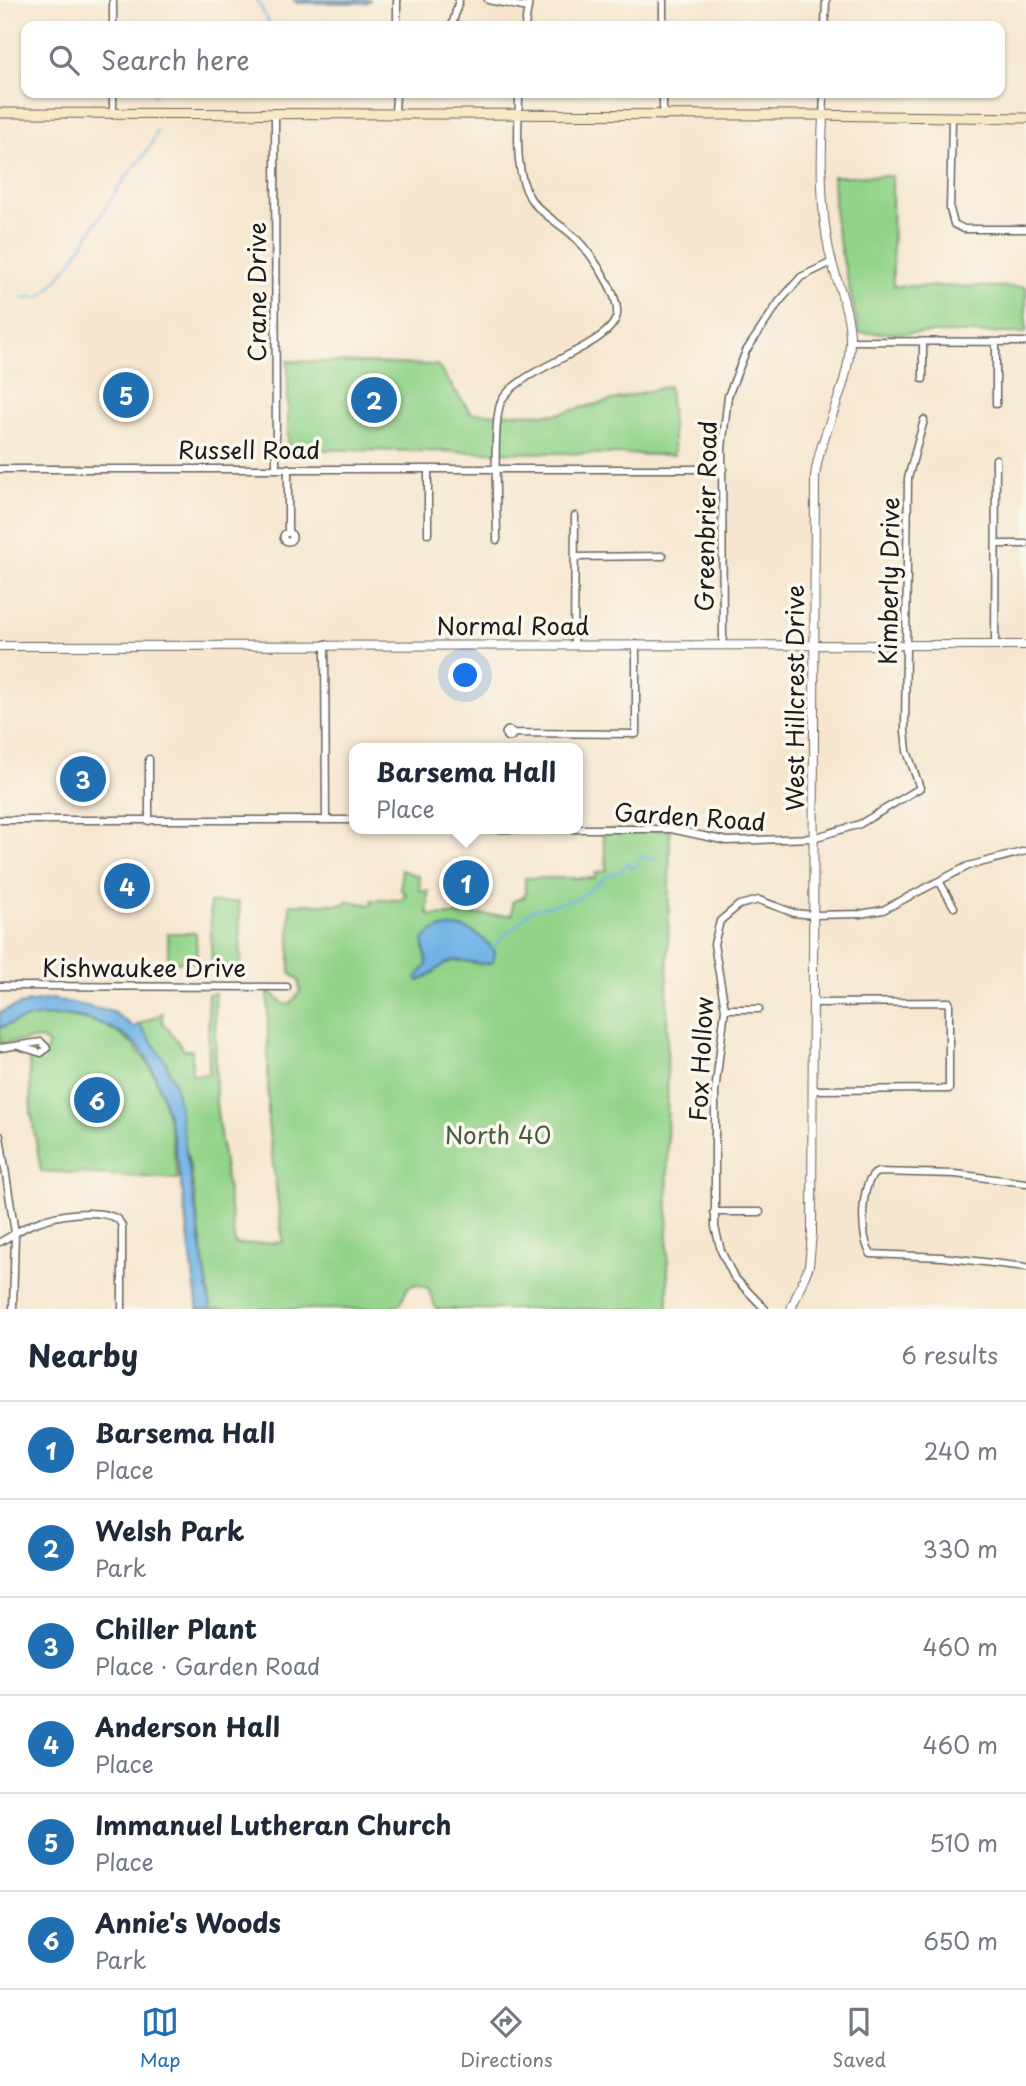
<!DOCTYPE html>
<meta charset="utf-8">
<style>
body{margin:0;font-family:"Playpen Sans",sans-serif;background:#f2f2f3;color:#1f2937}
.you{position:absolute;left:466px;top:676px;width:24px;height:24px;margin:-18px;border:5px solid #fff;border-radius:50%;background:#1a73e8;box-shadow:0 0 0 10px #1a73e833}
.badge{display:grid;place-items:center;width:46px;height:46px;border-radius:50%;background:#1f6fb2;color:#fff;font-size:23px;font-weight:700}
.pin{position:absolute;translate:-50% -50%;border:4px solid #fff;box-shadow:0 2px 7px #0006}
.popup{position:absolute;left:349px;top:743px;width:234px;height:91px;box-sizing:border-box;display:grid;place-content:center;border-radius:14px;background:#fff;filter:drop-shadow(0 2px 5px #0005);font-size:23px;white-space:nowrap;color:#747a83}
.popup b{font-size:26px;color:#1f2937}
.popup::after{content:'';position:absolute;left:50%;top:100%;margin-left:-14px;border:14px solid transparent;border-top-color:#fff}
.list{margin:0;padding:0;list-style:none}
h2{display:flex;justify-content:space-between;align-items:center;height:91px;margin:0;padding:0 28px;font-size:30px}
h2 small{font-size:23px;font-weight:400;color:#747a83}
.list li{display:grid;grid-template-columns:46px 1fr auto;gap:21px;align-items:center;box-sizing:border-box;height:98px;padding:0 28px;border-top:2px solid #e0e1e3}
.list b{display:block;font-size:26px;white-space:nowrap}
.list p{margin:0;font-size:23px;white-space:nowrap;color:#747a83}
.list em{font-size:23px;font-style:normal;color:#747a83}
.icon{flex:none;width:38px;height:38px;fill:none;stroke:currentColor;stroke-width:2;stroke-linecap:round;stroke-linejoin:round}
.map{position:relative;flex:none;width:1026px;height:1309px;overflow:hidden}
.search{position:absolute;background:#fff;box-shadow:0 2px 5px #0004;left:21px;right:21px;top:21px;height:77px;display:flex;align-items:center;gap:18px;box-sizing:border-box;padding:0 24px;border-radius:14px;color:#747a83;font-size:26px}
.sheet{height:679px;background:#fff}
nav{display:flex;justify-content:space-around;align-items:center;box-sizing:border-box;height:98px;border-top:2px solid #e0e1e3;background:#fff;font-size:19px;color:#747a83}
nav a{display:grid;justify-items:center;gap:4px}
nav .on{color:#1f6fb2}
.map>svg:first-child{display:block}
.green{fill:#92d389;stroke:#577852;stroke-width:2}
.water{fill:#71b3e6;stroke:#466881;stroke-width:2}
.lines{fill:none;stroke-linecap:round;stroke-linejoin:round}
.stream{stroke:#71b3e6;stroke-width:2}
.minor-casing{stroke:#68635b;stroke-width:9}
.tertiary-casing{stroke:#68635b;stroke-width:10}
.secondary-casing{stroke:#68635b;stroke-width:11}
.minor{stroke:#fff;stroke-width:6}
.tertiary{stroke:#fff;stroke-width:8}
.secondary{stroke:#f6e9c3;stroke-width:9}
.labels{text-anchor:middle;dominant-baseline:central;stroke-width:7;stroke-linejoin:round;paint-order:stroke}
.street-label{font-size:24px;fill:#1c1c1c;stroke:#fbf7ec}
.park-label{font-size:24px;fill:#455c42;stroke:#fbf7ec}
</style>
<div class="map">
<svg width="1026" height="1309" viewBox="0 0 1026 1309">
<rect width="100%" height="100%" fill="#fbf7ec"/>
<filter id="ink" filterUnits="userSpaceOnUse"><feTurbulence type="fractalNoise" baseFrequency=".0143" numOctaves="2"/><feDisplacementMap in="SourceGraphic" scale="14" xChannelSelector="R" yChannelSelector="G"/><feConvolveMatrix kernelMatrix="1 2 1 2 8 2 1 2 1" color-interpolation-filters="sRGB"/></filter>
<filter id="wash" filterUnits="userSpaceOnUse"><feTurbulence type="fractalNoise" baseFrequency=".00686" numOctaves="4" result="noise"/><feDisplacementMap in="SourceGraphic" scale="28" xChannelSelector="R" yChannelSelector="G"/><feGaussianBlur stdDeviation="1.57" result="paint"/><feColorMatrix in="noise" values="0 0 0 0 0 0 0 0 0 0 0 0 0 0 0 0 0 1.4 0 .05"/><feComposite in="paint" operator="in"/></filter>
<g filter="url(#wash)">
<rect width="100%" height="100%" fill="#f6e6cf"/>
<path class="green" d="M833,176h59l1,110 133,1v46h-167l-24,-110z
M288,361l149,4 34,48 86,1 112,-28 5,69 -386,-6z
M602,830h68l-3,170 1,309h-232l-8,-21 -11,-4 -9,3 -7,16 -10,6h-180l-20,-138 -25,-109 -27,-38 24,-11 -1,8 22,29h8v25l17,-1 -1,-80 7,-1 1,111 19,141 48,-3 -15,-118v-131h4l12,11h6l10,-12 -1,-12 -9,-7v-69h56v-3l26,4v-5h29l5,-6 -5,-4v-20l18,6 1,15h8v24h37v-8h10v8h37v-13l13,-6v-18h70v-5l12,-3z
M239,902l2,65 -29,2 -2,-66z
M168,933h28l1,29h-29z
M65,1016c94,9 102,87 113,163l-137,-8 -10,-59 -2,-60 15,3 5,-10 -7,-6 -42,4v-15l29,-11z"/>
<path class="water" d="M294,0h77l-6,3h-68z
M457,927c17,2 29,12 38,26l-2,9c-13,6 -26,-4 -40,-1 -15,3 -20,16 -35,20l-2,-3 11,-13 -4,-25c8,-11 20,-13 34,-13z
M53,999l60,13 21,15 5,-3 27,38 10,26 35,221h-13c-11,-71 -18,-188 -50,-249 -13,-25 -50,-41 -76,-44 -26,-2 -49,1 -72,12v-16l26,-9z"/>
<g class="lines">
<path class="stream" d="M257,0l14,26
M153,96l3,-3
M22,297h19c33,-31 55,-77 81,-114 12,-18 30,-32 35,-53
M492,948l40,-38 47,-12 29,-23 14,-4 6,-9 3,6 6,-2 4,-10 18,5"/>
</g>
</g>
<g filter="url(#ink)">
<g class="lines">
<g class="minor-casing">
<path id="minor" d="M488,0l40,8
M113,26v-26
M397,26v-26
M452,26l7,-26
M525,26l4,-26
M663,26v-26
M825,26l1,-26
M113,115v-22
M395,115l1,-22
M275,116l1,352
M663,116v-23
M823,117l1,-24
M952,118l-2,91 4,15 10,5h62
M850,341l176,1
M923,342v37
M996,404v-62
M288,468v65
M0,469h723
M428,469v65
M283.5 537a4.5 4.5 0 1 1 9 0a4.5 4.5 0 1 1-9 0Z
M497,540c0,-28 -5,-118 4,-138 15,-34 112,-55 116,-88 2,-22 -30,-67 -47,-81 -13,-11 -31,-21 -40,-35 -17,-29 -11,-73 -11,-105
M996,544h30
M575,557l88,-1
M325,644l1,175
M574,644l1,-128
M723,644l-1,-196 6,-52 18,-45 33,-49 22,-25 31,-15
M995,645l1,-186
M505.5 734a3.5 3.5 0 1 1 7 0a3.5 3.5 0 1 1-7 0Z
M513,733l123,1v-90
M149,759v62
M0,820h354
M482,829h189l56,12 86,-3 47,-14 60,-36 -13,-37 -2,-20 3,-253 16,-58
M939,881l15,26
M0,986l287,1
M725,1009h34
M0,1048l41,-6 6,6 -6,5 -23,-7
M813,1090l136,-1v-87l-136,1
M0,1136l15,97 -2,76
M1026,1183l-71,-9 -77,-2c-19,6 -18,69 -7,82l71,3 84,10
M714,1212h46
M0,1242c12,-6 23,-15 35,-19 23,-9 61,-15 83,-4l4,7v83
M765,1309l-31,-32 -13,-26 -6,-24v-135l10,-83 -11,-65 6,-23 19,-16 20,-5 35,13 19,2 47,-1 23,-4 85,-44 58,-15"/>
</g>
<g class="tertiary-casing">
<path id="tertiary" d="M0,646l1026,-1
M791,1309l18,-43 3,-32 3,-758c6,-46 34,-87 35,-133 1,-33 -15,-62 -21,-93 -9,-43 -8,-90 -6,-133"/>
</g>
<g class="secondary-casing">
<path id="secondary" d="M0,113l807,2 219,3"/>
</g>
<use href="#minor" class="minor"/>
<use href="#tertiary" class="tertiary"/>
<use href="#secondary" class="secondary"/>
</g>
</g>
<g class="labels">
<g class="street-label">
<text transform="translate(256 292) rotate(-90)">Crane Drive</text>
<text x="249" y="449">Russell Road</text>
<text transform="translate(705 516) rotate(-89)">Greenbrier Road</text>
<text transform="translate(888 581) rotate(-89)">Kimberly Drive</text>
<text x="513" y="625">Normal Road</text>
<text transform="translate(794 698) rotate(-90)">West Hillcrest Drive</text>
<text transform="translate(690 816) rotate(4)">Garden Road</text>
<text x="144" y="967">Kishwaukee Drive</text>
<text transform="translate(700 1059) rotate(-87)">Fox Hollow</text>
</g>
<g class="park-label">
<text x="498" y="1134">North 40</text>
</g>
</g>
</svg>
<div class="you"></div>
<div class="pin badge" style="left:466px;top:883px">1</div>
<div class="popup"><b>Barsema Hall</b>Place</div>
<div class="pin badge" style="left:374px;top:400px">2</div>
<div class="pin badge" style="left:83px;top:779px">3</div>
<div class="pin badge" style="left:127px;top:886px">4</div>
<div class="pin badge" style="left:126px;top:395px">5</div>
<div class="pin badge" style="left:97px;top:1100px">6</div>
<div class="search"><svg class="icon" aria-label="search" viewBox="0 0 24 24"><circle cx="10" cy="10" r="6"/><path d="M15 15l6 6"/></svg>Search here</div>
</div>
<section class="sheet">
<h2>Nearby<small>6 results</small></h2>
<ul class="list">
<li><span class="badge">1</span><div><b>Barsema Hall</b><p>Place</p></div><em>240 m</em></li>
<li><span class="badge">2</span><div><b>Welsh Park</b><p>Park</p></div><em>330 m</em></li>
<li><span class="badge">3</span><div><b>Chiller Plant</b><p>Place · Garden Road</p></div><em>460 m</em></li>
<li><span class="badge">4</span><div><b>Anderson Hall</b><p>Place</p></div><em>460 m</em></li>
<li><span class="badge">5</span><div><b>Immanuel Lutheran Church</b><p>Place</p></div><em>510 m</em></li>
<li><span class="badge">6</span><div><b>Annie's Woods</b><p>Park</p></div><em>650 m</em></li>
</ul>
</section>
<nav>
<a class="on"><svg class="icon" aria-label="map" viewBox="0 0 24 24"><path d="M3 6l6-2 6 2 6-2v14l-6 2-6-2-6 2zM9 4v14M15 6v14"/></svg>Map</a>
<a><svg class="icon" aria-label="directions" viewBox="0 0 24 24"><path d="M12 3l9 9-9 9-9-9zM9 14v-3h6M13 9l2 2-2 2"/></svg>Directions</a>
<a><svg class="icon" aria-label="saved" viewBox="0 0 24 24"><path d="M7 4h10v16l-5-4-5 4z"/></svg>Saved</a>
</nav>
